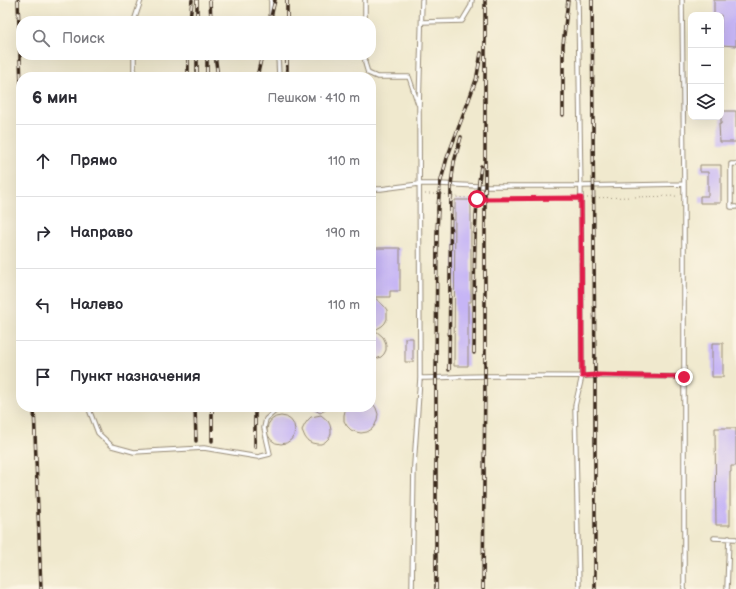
<!DOCTYPE html>
<html lang="ru">
<meta charset="utf-8">
<style>
body{margin:0;font-family:"Balsamiq Sans",sans-serif;background:#f7f7f7;color:#2b2b33}
.controls{position:absolute;right:12px;top:12px;display:grid;overflow:hidden;border-radius:8px;box-shadow:0 4px 16px #0002}
.controls button{width:36px;height:36px;display:grid;place-items:center;padding:0;border:0;border-bottom:1px solid #e1e1e2;background:#fff;color:#2b2b33;font:20px sans-serif}
.stop{position:absolute;width:12px;height:12px;margin:-9px;border:3px solid #e11d48;border-radius:50%;background:#fff}
.stop.end{background:#e11d48;border-color:#fff;box-shadow:0 1px 4px #0008}
.list{margin:0;padding:0;list-style:none}
h2{display:flex;justify-content:space-between;align-items:center;height:52px;margin:0;padding:0 16px;font-size:17px}
h2 small{font-size:13px;font-weight:400;color:#7c7c81}
.list li{display:grid;grid-template-columns:26px 1fr auto;gap:12px;align-items:center;box-sizing:border-box;height:72px;padding:0 16px;border-top:1px solid #e1e1e2}
.list b{display:block;font-size:15px;white-space:nowrap}
.list em{font-size:13px;font-style:normal;color:#7c7c81}
.icon{flex:none;width:22px;height:22px;fill:none;stroke:currentColor;stroke-width:2;stroke-linecap:round;stroke-linejoin:round}
.map{position:relative;flex:none;width:736px;height:589px;overflow:hidden}
.search{position:absolute;background:#fff;box-shadow:0 4px 16px #0002;left:16px;top:16px;width:360px;height:44px;display:flex;align-items:center;gap:10px;box-sizing:border-box;padding:0 14px;border-radius:16px;color:#7c7c81;font-size:15px}
.panel{position:absolute;background:#fff;box-shadow:0 4px 16px #0002;left:16px;top:72px;width:360px;height:340px;border-radius:16px}
.map>svg:first-child{display:block}
.building{fill:#c6b5f5}
.lines{fill:none;stroke-linecap:round;stroke-linejoin:round}
.lane-casing{stroke:#968a76;stroke-width:5.5}
.path{stroke:#968a76;stroke-width:1;stroke-dasharray:1 3;stroke-linecap:butt}
.lane{stroke:#fff;stroke-width:3.5}
.rail-casing{stroke:#3b2a1e;stroke-width:3.5}
.rail{stroke:#fcf5e5;stroke-width:2;stroke-dasharray:6;stroke-linecap:butt}
.route{stroke:#e11d48;stroke-width:5}
</style>
<div class="map">
<svg width="736" height="589" viewBox="0 0 736 589">
<rect width="100%" height="100%" fill="#fcf5e5"/>
<filter id="ink" filterUnits="userSpaceOnUse"><feTurbulence type="fractalNoise" baseFrequency=".025" numOctaves="2"/><feDisplacementMap in="SourceGraphic" scale="8" xChannelSelector="R" yChannelSelector="G"/><feConvolveMatrix kernelMatrix="1 2 1 2 8 2 1 2 1" color-interpolation-filters="sRGB"/></filter>
<filter id="wash" filterUnits="userSpaceOnUse"><feTurbulence type="fractalNoise" baseFrequency=".012" numOctaves="4" result="noise"/><feDisplacementMap in="SourceGraphic" scale="16" xChannelSelector="R" yChannelSelector="G"/><feGaussianBlur stdDeviation="0.9" result="paint"/><feColorMatrix in="noise" values="0 0 0 0 0 0 0 0 0 0 0 0 0 0 0 0 0 1.4 0 .05"/><feComposite in="paint" operator="in"/></filter>
<g filter="url(#wash)">
<rect width="100%" height="100%" fill="#f0e9ce"/>
<g id="blocks">
<path class="building" d="M714,0h22v46l-15,-1v-30h-7z
M721,111h15v31h-16l-1,-18h2z
M700,165h21v38h-21v-7h8v-24h-8z
M455,200h16v102h-3v64h-14z
M371,248h29v43h-10v6h-16l10,9 3,4v9l-2,4 -3,3 -7,4 8,7 2,4 1,4v5l-2,4 -3,3 -5,2 -5,1z
M405,338h8v24h-8z
M712,343h11v34h-11z
M371,401l5,7 2,6 -1,6 -2,5 -3,4 -5,3 -6,1 -5,-1 -5,-2 -4,-4 -3,-5v-6l2,-8h25z
M310,407h21l-11,6z
M321,415l7,6 2,4 1,5v4l-2,4 -4,4 -4,2h-4l-5,-1 -4,-2 -3,-4 -3,-7 3,-6 3,-4 3,-3z
M267 430a14 14 0 1 1 28 0a14 14 0 1 1-28 0Z
M715,428h21v38h-5v6h-1v53h-14z"/>
</g>
</g>
<g filter="url(#ink)">
<use href="#blocks" fill-opacity="0" stroke="#968a76" stroke-width="1"/>
<g class="lines">
<g class="lane-casing">
<path id="lane" d="M271,0v18l4,3
M365,0v21
M578,0l3,198 1,178 -7,30 4,183
M682,0l2,184v405
M134,21l7,-21
M422,22l40,-1 9,-15 1,-6
M134,55v22
M278,55l1,22
M365,55v8l3,10 9,4h32l9,27
M736,164h-5v43h5
M371,189h10l38,-5h21l38,2h102l104,-2
M420,378c22,0 45,-2 67,-2 66,0 131,0 197,1
M89,407l1,5 8,21 14,13 22,6 70,-4 54,9 12,-3 -6,-26 2,-9 14,-12
M714,538l22,1
M412,589l2,-124 6,-87 -1,-271 3,-107
M727,589l2,-51"/>
</g>
<path class="path" d="M425,194h18l11,3 31,2 90,-1
M587,198l92,-2"/>
<use href="#lane" class="lane"/>
<g class="rail-casing">
<path id="rail" d="M18,0l3,86
M197,0v21
M210,0l1,21
M287,0v21
M592,0l3,375v214
M190,21l2,-21
M270,21l5,-21
M197,55v22
M207,55v22
M215,55l3,22
M188,77v-22
M257,77l5,-22
M287,77v-22
M476,81l5,-28
M563,115v-70l5,-45
M474,353c1,-62 -2,-125 7,-187
M449,370l2,-185 3,-23 7,-25
M34,407l7,182
M195,407l1,34
M212,407v34
M255,407v40
M436,589v-211l1,-144 1,-26 2,-24 7,-26 20,-53 10,-28
M483,589l2,-213v-376"/>
</g>
<use href="#rail" class="rail"/>
</g>
</g>
<g class="lines" filter="url(#ink)">
<path class="route" d="M477,199l104,-1 1,178 13,-1 89,2"/>
</g>
</svg>
<div class="controls">
<button>+</button>
<button>−</button>
<button><svg class="icon" aria-label="layers" viewBox="0 0 24 24"><path d="M12 4l9 5-9 5-9-5zM3 14l9 5 9-5"/></svg></button>
</div>
<div class="stop" style="left:477px;top:199px"></div>
<div class="stop end" style="left:684px;top:377px"></div>
<div class="search"><svg class="icon" aria-label="search" viewBox="0 0 24 24"><circle cx="10" cy="10" r="6"/><path d="M15 15l6 6"/></svg>Поиск</div>
<section class="panel">
<h2>6 мин<small>Пешком · 410 m</small></h2>
<ul class="list">
<li><svg class="icon" aria-label="ahead" viewBox="0 0 24 24"><path d="M12 20V5M6 11l6-6 6 6"/></svg><div><b>Прямо</b></div><em>110 m</em></li>
<li><svg class="icon" aria-label="right" viewBox="0 0 24 24"><path d="M7 20v-9h11M14 6l5 5-5 5"/></svg><div><b>Направо</b></div><em>190 m</em></li>
<li><svg class="icon" aria-label="left" viewBox="0 0 24 24"><path d="M17 20v-9H6M10 6l-5 5 5 5"/></svg><div><b>Налево</b></div><em>110 m</em></li>
<li><svg class="icon" aria-label="arrive" viewBox="0 0 24 24"><path d="M6 21V4h12l-3 4 3 4H6"/></svg><div><b>Пункт назначения</b></div></li>
</ul>
</section>
</div>
